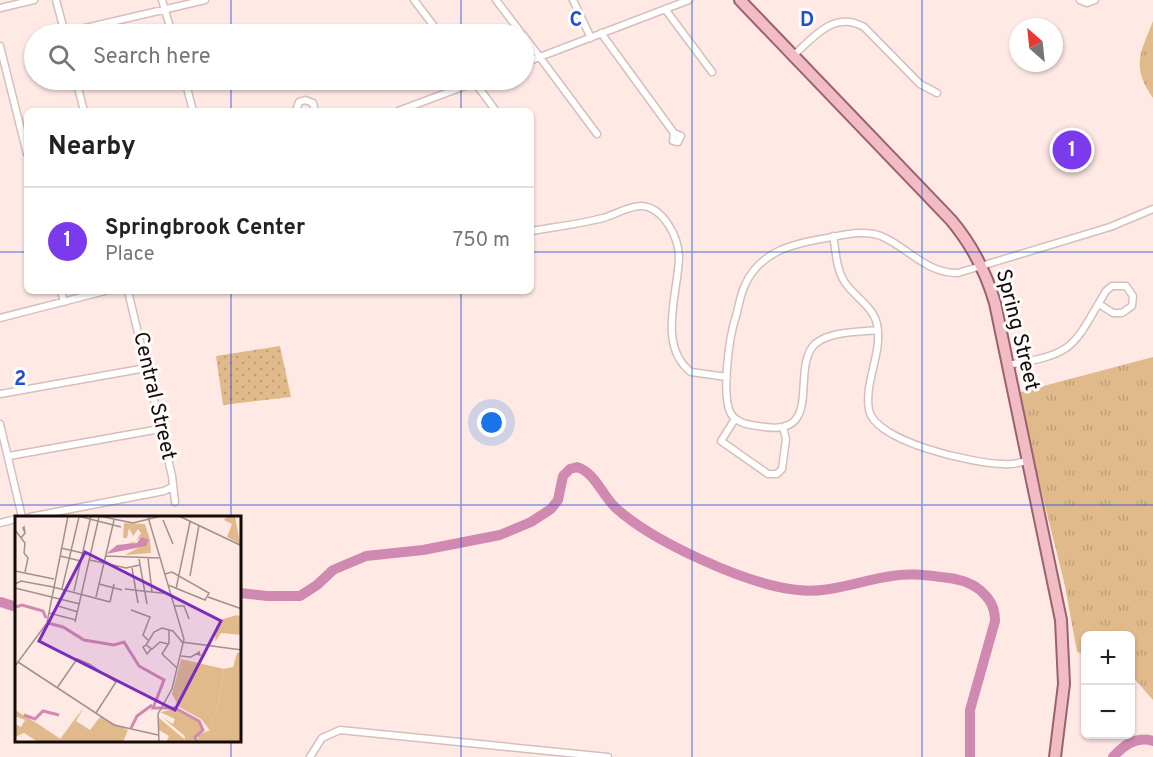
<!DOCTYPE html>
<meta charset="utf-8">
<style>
body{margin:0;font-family:Overpass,sans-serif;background:#f6f6f6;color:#222}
.controls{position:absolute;right:18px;bottom:18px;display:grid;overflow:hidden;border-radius:9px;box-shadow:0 2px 4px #0004}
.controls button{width:54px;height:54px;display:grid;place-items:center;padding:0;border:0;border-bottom:2px solid #e0e0e0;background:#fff;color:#222;font:30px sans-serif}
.compass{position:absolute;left:1009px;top:18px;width:54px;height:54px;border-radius:50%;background:#fff;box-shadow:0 2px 4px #0004;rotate:333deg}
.you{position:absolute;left:492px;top:423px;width:21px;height:21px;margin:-15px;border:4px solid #fff;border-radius:50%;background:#1a73e8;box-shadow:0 0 0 9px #1a73e833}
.badge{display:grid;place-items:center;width:39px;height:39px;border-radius:50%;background:#7c3aed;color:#fff;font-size:20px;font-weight:700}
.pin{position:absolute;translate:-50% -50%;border:3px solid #fff;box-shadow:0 2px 6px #0006}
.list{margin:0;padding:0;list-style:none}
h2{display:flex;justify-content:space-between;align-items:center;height:78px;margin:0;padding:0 24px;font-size:26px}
h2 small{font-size:20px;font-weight:400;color:#767676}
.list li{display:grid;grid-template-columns:39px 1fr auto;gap:18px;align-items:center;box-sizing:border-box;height:108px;padding:0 24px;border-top:2px solid #e0e0e0}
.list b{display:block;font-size:22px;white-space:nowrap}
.list p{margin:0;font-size:20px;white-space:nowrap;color:#767676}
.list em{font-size:20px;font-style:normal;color:#767676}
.icon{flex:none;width:33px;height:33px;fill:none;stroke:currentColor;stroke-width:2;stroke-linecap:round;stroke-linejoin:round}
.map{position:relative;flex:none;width:1153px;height:757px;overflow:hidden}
.search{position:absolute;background:#fff;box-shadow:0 2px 4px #0004;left:24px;top:24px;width:510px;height:66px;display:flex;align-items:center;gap:15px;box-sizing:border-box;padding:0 21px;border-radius:33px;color:#767676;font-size:22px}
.panel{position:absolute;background:#fff;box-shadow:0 2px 4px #0004;left:24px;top:108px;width:510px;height:186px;border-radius:9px}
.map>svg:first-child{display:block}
.grass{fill:url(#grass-tufts)}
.park{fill:url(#park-dots)}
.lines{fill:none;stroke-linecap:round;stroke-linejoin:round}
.river{stroke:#d089b0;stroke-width:10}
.minor-casing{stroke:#d4bfbc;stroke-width:9}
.primary-casing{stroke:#9d616c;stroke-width:14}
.minor{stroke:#fff;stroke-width:6}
.primary{stroke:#f1bcc6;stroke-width:10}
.grid{fill:none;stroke:#1d4ed8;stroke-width:1.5;stroke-opacity:0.55}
.labels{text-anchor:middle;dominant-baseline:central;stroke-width:6;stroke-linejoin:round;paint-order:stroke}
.street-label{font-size:21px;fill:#130c0b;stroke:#fffbfa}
.inset-river{fill:none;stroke:#d089b0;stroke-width:3}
.inset-road{fill:none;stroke:#a1918e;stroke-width:1.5}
.view{fill:#7b2cbf;fill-opacity:0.15;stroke:#7b2cbf;stroke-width:3}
.inset-edge{fill:none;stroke:#130c0b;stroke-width:3}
.grid-label{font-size:20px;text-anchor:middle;font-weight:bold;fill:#1d4ed8;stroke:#fffbfa;stroke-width:6;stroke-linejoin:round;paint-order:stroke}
</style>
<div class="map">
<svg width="1153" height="757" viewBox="0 0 1153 757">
<defs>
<pattern id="grass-tufts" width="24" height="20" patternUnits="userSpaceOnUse" patternTransform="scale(1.5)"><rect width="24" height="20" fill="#e1ba8c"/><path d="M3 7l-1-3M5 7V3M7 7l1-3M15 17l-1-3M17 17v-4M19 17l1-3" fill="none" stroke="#c09f77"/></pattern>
<pattern id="park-dots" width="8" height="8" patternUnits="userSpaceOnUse" patternTransform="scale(1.5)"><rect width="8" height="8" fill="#e1ba8c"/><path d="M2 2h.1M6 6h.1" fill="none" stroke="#c09f77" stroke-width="1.8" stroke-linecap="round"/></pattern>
</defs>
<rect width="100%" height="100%" fill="#ffe9e5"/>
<path class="grass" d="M1153,21v77c-22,-32 -13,-44 0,-77z
M1153,357v343l-22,-25 -1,-39h-44l-1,18 -8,-2 -12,-66 -48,-193z"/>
<path class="park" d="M280,346l11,51 -68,8 -7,-49z"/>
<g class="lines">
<path class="river" d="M240,593l27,3h33l17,-11 16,-15 33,-14 57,-6 77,-15 31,-13 20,-13 7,-9 5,-24 7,-7 7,-2c19,6 25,29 40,42 37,33 130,76 181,81 31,4 63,-10 94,-14 17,-3 32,-1 49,1 14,1 28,4 39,13 10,9 15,17 15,31l-25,89v47
M1,602l15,5
M1113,757c11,-12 23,-21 40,-16"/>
<g class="minor-casing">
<path id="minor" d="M56,0l9,34
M162,0l10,34
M414,0l26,34
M496,0l26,34
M573,0l18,38
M1080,0l7,3 8,-3
M0,8l34,-8
M665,9l47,63
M64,33l141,-33
M601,33l73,100 -1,8 5,1 3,-6 -7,-3
M524,36l73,98
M0,46l27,108
M794,55c20,-18 40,-45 70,-28l56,57 17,9
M524,63l165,-63
M76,80l8,31
M185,80l8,31
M473,80l23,31
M296,111l3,-9 6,-2 8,3 2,8
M398,111l83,-31
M531,231c24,-4 49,-7 72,-13 12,-3 27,-13 39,-12 22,2 37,32 37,52 -1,35 -22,88 12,114l36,5
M833,236c3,15 3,32 11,45 9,15 29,25 33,43 6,29 -13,57 -8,86 6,32 106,54 135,54 7,1 15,-1 22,-3
M61,291l3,11
M128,291l44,185 3,26
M0,318l105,-27
M878,330c-19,2 -48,1 -63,14 -25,24 9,92 -50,83 -13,-2 -26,-2 -34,-13 -10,-18 -2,-77 5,-98 3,-10 4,-21 9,-31 16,-36 52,-42 87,-48 16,-3 33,-7 49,-1 28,12 44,37 77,37l152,-46 43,-18
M1007,365c69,-11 65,-17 99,-74l6,-5h14l7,10 -1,10 -10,7h-9l-14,-9
M0,394l146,-26
M735,419l-14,22 47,33h9l5,-5 4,-30 -3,-12
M0,424l22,93
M9,456l151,-27
M30,517l134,-26 8,-4
M0,523l16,-4
M310,757l12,-19 18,-8 268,27"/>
</g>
<g class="primary-casing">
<path id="primary" d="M740,0l211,220c21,25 35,52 44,83l66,317 3,64 -9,73"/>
</g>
<use href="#minor" class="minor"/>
<use href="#primary" class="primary"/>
</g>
<path class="grid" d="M231,0v34M461,0v34M692,0v757M922,0v757M231,80v31M461,80v31M0,252h27M531,252h622M231,291v226M461,291v466M0,505h1153M231,740v17"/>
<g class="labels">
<g class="street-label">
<text transform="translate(1017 330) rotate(76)">Spring Street</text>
<text transform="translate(154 396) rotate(77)">Central Street</text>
</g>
</g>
<g transform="translate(15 516)">
<rect width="226" height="226" fill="#ffe9e5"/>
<path d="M222,99l4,2v18l-20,-2 -6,9 1,-15 7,-8zM166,143l43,10 -7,42 -6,9 4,8 -4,4 -10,-13 -22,-12 -7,-13zM0,194l23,14 27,18h-27l-14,-9 -9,4v-13l6,3 4,-7 -10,-4z" fill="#e1ba8c"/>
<path d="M109,7l21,1 5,16 1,13 -26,2 24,-13 -8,-5 -11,9h-10l16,-5 5,-8 -3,-4 -5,7 -4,-8 -2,10h-4zM226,136v90h-43v-7l17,-7 -4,-8 6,-9 7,-42 9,-2 4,-14zM69,191l-8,14 14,9 10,-13 28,13 -5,12h-58l-5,-3zM160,193l23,12 4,9 -10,12 -29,-24 10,6 2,-5 -15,-7zM144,202l29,24h-22l3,-6 -10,-6z" fill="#e1ba8c"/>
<path d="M212,0h8l5,28 -13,-7 5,-13 -8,-4zM159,192l25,14 4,7 -8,8 1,5h-11l-2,-25z" fill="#e1ba8c"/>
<path d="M126,21l8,3 -3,6 -40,8 11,-9 20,-2z" fill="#d089b0"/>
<path class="inset-river" d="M0,91l7,-2 21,6 3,7M33,107l15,4 21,13 30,5 10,-3 15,24 25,14 -11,28h22l24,13 4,9 -8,7 2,5M9,199l11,4 8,-8 16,4M116,212l6,-12 15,-11"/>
<path class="inset-road" d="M63,0l43,11M84,0l34,7 28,-7M164,0l63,30M133,1l36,122 -12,50 -14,25 1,28M148,4l10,24M0,14l10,13 -1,10M6,22l4,-5 -1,-6 -1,1 2,5M46,32l30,7M9,37l4,5 -3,14M45,40l21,5M90,40l54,2M133,42l4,34M124,43l8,45M75,44l36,8 14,-3M117,52l6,35M0,55l39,8M150,58l7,-2 37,21 -4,7 -37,-15M175,60l9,-51M0,68l6,-3 32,6M84,68l23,6M38,71l57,15M0,72l65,16M47,73l17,-72M110,73l45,5M161,73l14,-67M59,75l17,-75M81,81l18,-77M193,81l34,12M95,86l4,-18M43,90l20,6M160,90h9l5,13M116,94l19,7 -7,18 5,5M34,97l27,7M60,106l24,-105M154,114v13l-7,11 15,14M153,128l-8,-2 -8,7 -6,-4 8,-13 8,-4 11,3 9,11 60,8M131,129l-3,2 4,7 4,-5M166,140l9,1h1l7,-4 1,-1 1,3 -4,-1M3,146l96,63 44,10M0,150l32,-43 21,-107M42,172l20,-29 12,5 27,18 -20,31"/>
<path class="view" d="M70,36l136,69 -46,89 -136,-69z"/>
<rect width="226" height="226" class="inset-edge"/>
</g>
<g class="grid-label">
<text x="576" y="26">C</text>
<text x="807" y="26">D</text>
<text x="20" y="385">2</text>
</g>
</svg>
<div class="controls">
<button>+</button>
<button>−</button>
</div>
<svg class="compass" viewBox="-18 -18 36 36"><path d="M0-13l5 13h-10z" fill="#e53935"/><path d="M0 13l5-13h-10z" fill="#767676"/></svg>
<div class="you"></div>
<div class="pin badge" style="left:1072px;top:150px">1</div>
<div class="search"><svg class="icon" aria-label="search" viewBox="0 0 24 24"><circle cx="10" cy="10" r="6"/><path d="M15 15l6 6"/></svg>Search here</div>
<section class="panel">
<h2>Nearby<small></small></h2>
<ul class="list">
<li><span class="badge">1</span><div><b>Springbrook Center</b><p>Place</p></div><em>750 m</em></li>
</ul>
</section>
</div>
